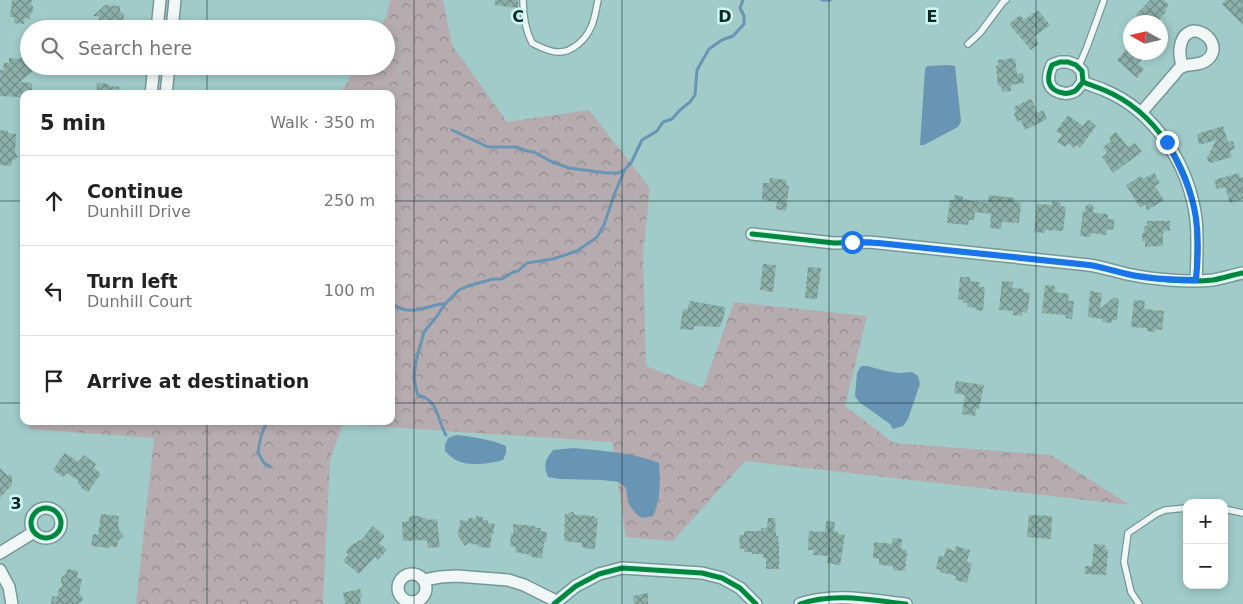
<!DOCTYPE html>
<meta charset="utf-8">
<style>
body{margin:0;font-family:"DejaVu Sans",sans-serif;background:#f2f2f2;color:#222}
.controls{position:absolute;right:15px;bottom:15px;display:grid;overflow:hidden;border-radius:10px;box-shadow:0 2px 8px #0003}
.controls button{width:45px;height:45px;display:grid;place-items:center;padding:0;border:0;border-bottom:1px solid #e0e0e0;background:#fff;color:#222;font:25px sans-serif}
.compass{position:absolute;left:1123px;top:15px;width:45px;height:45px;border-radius:50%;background:#fff;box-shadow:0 2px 8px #0003;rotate:278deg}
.stop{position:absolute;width:15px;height:15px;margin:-11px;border:4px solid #1a73e8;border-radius:50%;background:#fff}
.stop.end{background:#1a73e8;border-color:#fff;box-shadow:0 1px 5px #0008}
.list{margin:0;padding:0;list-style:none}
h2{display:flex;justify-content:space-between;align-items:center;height:65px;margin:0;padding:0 20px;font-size:21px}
h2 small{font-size:16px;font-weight:400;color:#767676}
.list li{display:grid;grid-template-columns:32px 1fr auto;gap:15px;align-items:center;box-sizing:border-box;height:90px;padding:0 20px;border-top:1px solid #e0e0e0}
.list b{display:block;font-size:19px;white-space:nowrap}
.list p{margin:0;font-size:16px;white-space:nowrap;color:#767676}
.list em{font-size:16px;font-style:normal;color:#767676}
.icon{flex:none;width:28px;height:28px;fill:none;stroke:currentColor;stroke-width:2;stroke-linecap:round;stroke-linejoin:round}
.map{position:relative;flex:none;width:1243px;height:604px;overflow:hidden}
.search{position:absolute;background:#fff;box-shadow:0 2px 8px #0003;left:20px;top:20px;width:375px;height:55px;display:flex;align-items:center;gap:12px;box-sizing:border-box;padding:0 18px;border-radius:28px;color:#767676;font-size:19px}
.panel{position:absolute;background:#fff;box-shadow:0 2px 8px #0003;left:20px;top:90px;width:375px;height:335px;border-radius:10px}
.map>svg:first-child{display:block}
.forest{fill:url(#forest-crowns)}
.water{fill:#6995b5}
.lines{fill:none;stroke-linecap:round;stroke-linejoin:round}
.stream{stroke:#6995b5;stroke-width:3}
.building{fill:url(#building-cross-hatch)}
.service-casing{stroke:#759896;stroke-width:8}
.minor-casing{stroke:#759896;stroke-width:14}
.service{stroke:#f1f7f7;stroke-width:5.5}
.minor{stroke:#f1f7f7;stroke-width:11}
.cycleway-casing{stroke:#d0f6f3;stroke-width:8}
.cycleway{stroke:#00873e;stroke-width:5}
.route{stroke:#1a73e8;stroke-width:6}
.grid{fill:none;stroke:#072a28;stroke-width:1;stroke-opacity:0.55}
.grid-label{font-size:16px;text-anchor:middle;font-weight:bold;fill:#072a28;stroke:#d0f6f3;stroke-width:5;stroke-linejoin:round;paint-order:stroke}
</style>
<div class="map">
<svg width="1243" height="604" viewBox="0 0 1243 604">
<defs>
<pattern id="forest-crowns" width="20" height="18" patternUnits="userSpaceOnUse" patternTransform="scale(1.25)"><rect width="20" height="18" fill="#b6acaf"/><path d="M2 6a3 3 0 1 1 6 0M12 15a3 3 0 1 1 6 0" fill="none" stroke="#928c8e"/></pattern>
<pattern id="building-cross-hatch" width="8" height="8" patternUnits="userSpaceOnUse" patternTransform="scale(1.25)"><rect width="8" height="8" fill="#8db0aa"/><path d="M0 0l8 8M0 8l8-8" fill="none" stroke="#718f8a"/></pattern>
</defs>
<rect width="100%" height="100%" fill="#a0cbc9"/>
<path class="forest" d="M390,0h53l9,45 55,77 82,-12 61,78 -7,67 3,111 57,22 31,-86 133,14 -22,90 49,37 157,12 79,50 -385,-44 -72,80 -47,-4 -14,-95 -269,-18 -13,36 -7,144h-187l18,-166 -125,-9v-8h362v-327h-51l17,-28h29v-37h-7l7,-12z"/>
<path class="water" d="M948,65l7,1 6,55 -3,6 -34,18h-4l5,-76 2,-3z
M861,366h6l19,5 13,2 13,-1 6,4 2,8 -12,35 -5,7 -10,3 -3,-5 -31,-22 -4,-6 2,-23z
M456,435c18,2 33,4 50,11v7l-3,7c-13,4 -36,7 -49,-1 -3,-2 -6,-5 -9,-8v-6l3,-7z
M573,448c29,3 59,4 86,15 1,18 2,36 -6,53l-11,2c-13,-9 -14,-15 -16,-30l-7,-6 -17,-2 -42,-1 -12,-2c-5,-12 -3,-17 5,-27z"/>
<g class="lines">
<path class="stream" d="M822,0h8
M452,130l36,17h28l11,4 7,1 16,9 19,7 38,5h11l6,-3
M391,303c11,8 21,9 34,5 7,-1 12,-5 20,-4
M267,421c-5,11 -8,21 -9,32l6,10 6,4
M446,435c-9,-15 -7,-35 -28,-40l-2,-6 -2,-11 2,-17 8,-29 13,-16 8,-12 14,-14 9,-4 25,-7h9l11,-7 5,-1 9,-8 26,-4 24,-8 20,-14 7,-12 10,-30 11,-26 6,-6 11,-23 15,-9 6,-9 9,-3 8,-9 10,-8 5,-7 2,-25 12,-21 13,-9 11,-4 11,-12v-8l-4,-8 3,-8"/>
</g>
<path class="building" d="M12,0h20l-1,4 2,3v4l-2,2 -1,6 -5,-1 -1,6 -10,-1v-6h-4z
M495,0h23v8l-23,-3z
M1150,0h14l5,5 -4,5 2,1 -10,11h-12l-9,-7z
M1226,0h17v25l-21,-21z
M105,5l15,1v5l4,4 -1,14h-25l1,-13h-6z
M1038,10l12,15 -16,12 5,7 -8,6 -22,-26 11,-9 4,5z
M1130,45v7h18l-10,12 6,5 -7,9 -20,-18z
M24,56l4,5 1,5h3v6l-12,10 12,1v10l-5,-1v2h-3v6l-6,-3 -18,-1v-26h3l1,-7h5v-5l10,1z
M1015,58l2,16 6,-1 1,10 -13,2v6l-9,1 -1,-6h-3l-2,-20 2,-1v-5z
M97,83l12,1v2l12,1 -7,7h-18z
M1031,99l7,14 5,-3 4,9 -22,11 -4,-10 -4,2 -3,-9 2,-1 -2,-5z
M1068,115l15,11 5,-7 8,7 -16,22 -4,-3 -2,3 -6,-5 -3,4 -8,-5 5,-7 -6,-4z
M1223,126l5,16 5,-1 2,8 -5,2 2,6 -21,6 -3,-2 -1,-3 9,-18 -17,5 -2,-11z
M1,130l7,1v2l8,1 -1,18 3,5 -6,4 -1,5 -11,-1v-33z
M1116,132l12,15 7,-4 7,9 -29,21 -11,-16 5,-4 -4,-6 8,-6 -2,-4z
M1154,173l6,10 -5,3 9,14 -18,11v-7l-6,4 -14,-23 15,-9 2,3z
M1239,173l1,5 3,-1v22l-13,4 -5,-16 -8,2 -3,-9z
M770,178l17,2 -1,5 3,1 -3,25 -10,-2 1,-7 -15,-2 1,-17h6z
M955,195l8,1v3h4v1l21,3 1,-8 26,3 -1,4 7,1 -2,20 -17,-1 -1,7 -11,-1 1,-14 -16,-2 -1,8h-5l-1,5 -21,-2 3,-23h4z
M1052,201l9,2v3l5,1 -3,24 -18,-1v3l-11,-1 3,-28 15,1z
M1088,204l4,1 2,3 -1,5 15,1v5l7,1 -2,10 -6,-1 -1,6 -15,-2 -1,4 -10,-1 3,-25 2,1v-5z
M1147,221h23v10h-7v15l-18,1v-6h-3v-8h2v-7h3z
M763,264l13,1 -3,27 -13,-2z
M808,267l13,1 -4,31 -12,-1z
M960,277h10v4l10,1 -1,5h6l-2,24 -8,-1 1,-2 -9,-1 1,-4h-5v-3l-5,-1z
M1002,281l11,1 -1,6 12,1 -1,3 7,1 -3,20 -5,-1v4l-9,-1v-4l-14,-1z
M1045,285l10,1v6l14,2 -1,7h6l-2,18 -7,-1 1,-3 -24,-2z
M1090,291l12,2 -2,16 14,-12 3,1 2,2 -2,20h-5l-1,3 -9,-1 1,-3 -15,-2z
M1134,300l11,1 -1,8 20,2 -2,19 -6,-1 -1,3 -8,-1v-3l-16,-1z
M690,301l35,6v5l-5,15 -26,-1v4l-14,-1 3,-20 4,1z
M956,381l28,4 -5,24 -3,-1 -1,8 -13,-2 3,-19 -11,-2z
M65,453l13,9 6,-7 12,9 -2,4 7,6 -13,18 -7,-4 1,-1 -5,-4 2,-2 -12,-8 -4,4 -10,-7z
M0,468l7,7 3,-1 2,3v8l-12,13z
M570,512h3l2,3 19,1 1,2h3l-3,31 -11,-1v-1h-2v-4l-18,-2 1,-27h3z
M101,514l18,2 -1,11h1v3l5,6 -6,5 -1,6 -7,-1v2l-19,-2 2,-12 5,1z
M1029,515l23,1 -1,23 -24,-2z
M413,516h8l1,2h5v2l10,-1 3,28 -12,1 -1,-7h-3v-1l-21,1 -1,-19 7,-1v-4z
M476,516l7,1v3h5v3l7,1 -2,10h-1l-2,14 -12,-1 1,-2 -11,-2 -3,3 -7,-10 2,-16 8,1 1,-3 7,1z
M768,518h7l1,18h2l1,10v23h-13v-11h-3v-4h-11v-2h-8v-3h-4l-1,-14h5v-4h17v-3h6z
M826,521l9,1 -1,9 4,1v2l7,1 -5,30 -13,-2 1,-7 -15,-1 1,-5h-6l1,-19 16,1z
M513,524l23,2 -1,2h6l-1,3 7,1 -1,10h-2l-2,16 -11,-1v-2l-16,-3 1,-5 -6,-1 1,-12h2z
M373,526l12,10 -6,7 8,7 -9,10 -3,-3 -16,17 -16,-13 5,-6 -2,-3 5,-7 3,-2 1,1 4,-4 1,1z
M893,538l9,1 -1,10 6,1 -2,21 -12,-1v-4l-14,-1v-6l-6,-1 1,-16 18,2z
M1094,544l11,1v4l3,1 -2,25 -21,-1v-8h7z
M956,546l14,4 -3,12 5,1 -5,20 -12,-3 1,-4 -16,-4 1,-2 -5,-1 3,-14 5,2 2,-9 9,3z
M67,569l11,2 -1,7 5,1 -3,14 4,5 -1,3 -4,3h-27l1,-8 5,1 2,-8 4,-3 -2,-4v-4l5,-4z
M360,589l2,8 -2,1 1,6h-16l-2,-11z
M648,593v11h-14l-1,-8z"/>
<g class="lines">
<g class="service-casing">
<path id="service" d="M523,0c0,16 2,29 9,43 8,4 17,9 26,9 14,1 28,-13 33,-25 4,-8 5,-18 7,-27
M968,44l12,-11 23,-31 3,-2
M1078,68l9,-21 17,-47
M1224,509l19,4
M1139,604l-8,-12 -7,-30 4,-29 28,-19 9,-4 22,-2"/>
</g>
<g class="minor-casing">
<path id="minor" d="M157,29l3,-29
M172,29l3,-29
M1083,82c-3,3 -5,7 -8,9 -4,2 -8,3 -12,2 -16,-3 -17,-14 -11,-28l8,-3h8l8,3 6,6 1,11c7,3 14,5 21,8 51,21 85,75 92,129 2,20 1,41 0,61
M151,94l3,-28
M166,94l3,-28
M1141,113c10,-12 20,-23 30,-35 3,-3 7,-9 10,-11 8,-4 21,0 29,-10 14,-18 -25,-43 -30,-9 -1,6 1,13 2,19
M752,234l82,9 35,-1 220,23c13,2 25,6 38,9 23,5 62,9 86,6 10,-2 20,-5 30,-7
M31 523a15 15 0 1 1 30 0a15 15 0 1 1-30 0Z
M0,553l34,-21
M0,570l9,17 3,17
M398 588a14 14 0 1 1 28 0a14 14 0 1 1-28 0Z
M424,580l16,-3 17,-1 51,4 16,5 32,16
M554,604l22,-18 23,-12 23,-6 80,5 20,5 18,10 16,16
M800,604c34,-12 71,-4 106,0"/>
</g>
<use href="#service" class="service"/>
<use href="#minor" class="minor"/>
<g class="cycleway-casing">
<path id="cycleway" d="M1083,82c-3,3 -5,7 -8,9 -4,2 -8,3 -12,2 -16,-3 -17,-14 -11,-28l8,-3h8l8,3 6,6 1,11c7,3 14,5 21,8 51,21 85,75 92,129 2,20 1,41 0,61
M752,234l82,9 35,-1 220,23c13,2 25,6 38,9 23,5 62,9 86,6 10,-2 20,-5 30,-7
M31 523a15 15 0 1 1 30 0a15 15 0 1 1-30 0Z
M554,604l22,-18 23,-12 23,-6 80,5 20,5 18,10 16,16
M800,604c34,-12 71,-4 106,0"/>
</g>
<use href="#cycleway" class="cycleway"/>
</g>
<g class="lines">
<path class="route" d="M852,242l26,1 211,22c13,2 25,6 38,9 22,5 46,6 69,6 2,-20 3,-41 0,-62 -4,-27 -16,-52 -29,-76"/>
</g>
<path class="grid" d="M207,0v29M414,0v604M622,0v604M829,0v604M1036,0v604M207,66v28M0,201h24M391,201h852M0,403h24M391,403h852M207,421v183"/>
<g class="grid-label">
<text x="518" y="22">C</text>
<text x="725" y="22">D</text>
<text x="932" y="22">E</text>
<text x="16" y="509">3</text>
</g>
</svg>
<div class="controls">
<button>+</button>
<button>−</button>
</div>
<svg class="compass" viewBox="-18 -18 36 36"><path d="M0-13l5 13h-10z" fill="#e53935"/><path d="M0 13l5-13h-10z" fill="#767676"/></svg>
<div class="stop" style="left:852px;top:242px"></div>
<div class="stop end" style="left:1167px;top:142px"></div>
<div class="search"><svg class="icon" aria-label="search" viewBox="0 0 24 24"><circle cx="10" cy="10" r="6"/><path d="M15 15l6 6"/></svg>Search here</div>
<section class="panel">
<h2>5 min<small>Walk · 350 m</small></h2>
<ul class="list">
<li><svg class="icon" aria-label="ahead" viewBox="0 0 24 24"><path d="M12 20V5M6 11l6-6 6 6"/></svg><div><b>Continue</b><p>Dunhill Drive</p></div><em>250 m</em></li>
<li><svg class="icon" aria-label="left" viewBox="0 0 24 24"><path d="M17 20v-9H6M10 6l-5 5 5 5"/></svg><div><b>Turn left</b><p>Dunhill Court</p></div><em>100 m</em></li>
<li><svg class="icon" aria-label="arrive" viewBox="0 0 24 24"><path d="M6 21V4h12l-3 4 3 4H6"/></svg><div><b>Arrive at destination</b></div></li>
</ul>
</section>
</div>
